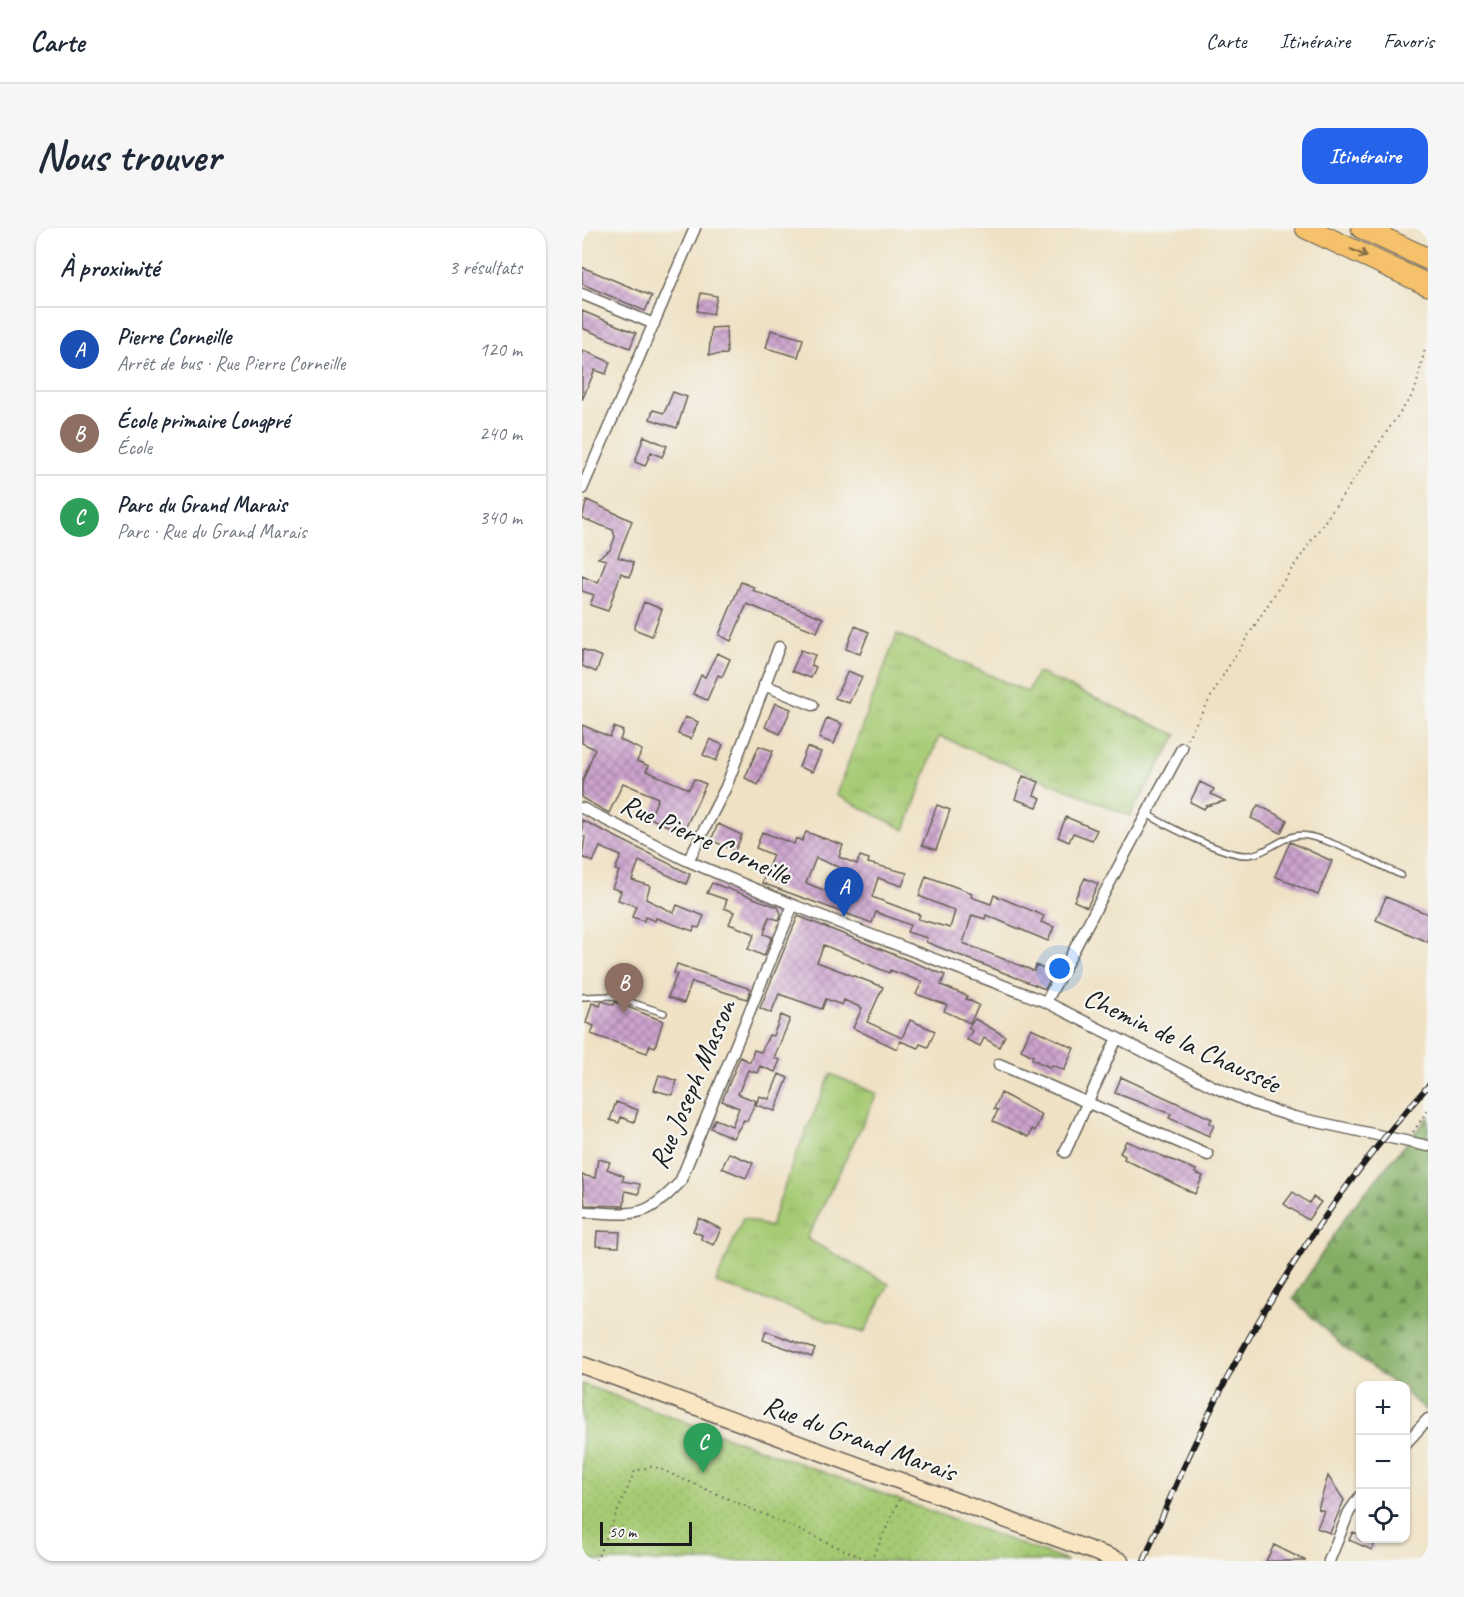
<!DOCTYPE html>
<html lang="fr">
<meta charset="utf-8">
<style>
body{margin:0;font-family:Caveat,sans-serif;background:#f6f6f7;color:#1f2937}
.controls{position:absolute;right:18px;bottom:18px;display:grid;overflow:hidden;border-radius:12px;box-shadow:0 2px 4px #0004}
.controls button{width:54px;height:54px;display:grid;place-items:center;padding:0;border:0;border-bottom:2px solid #e0e1e3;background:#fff;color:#1f2937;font:30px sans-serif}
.scale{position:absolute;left:18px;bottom:15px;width:92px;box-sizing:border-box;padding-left:6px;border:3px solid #1c1c1c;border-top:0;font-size:16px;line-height:21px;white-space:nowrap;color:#1c1c1c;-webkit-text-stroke:4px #f6f6f2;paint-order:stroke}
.you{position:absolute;left:478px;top:741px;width:21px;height:21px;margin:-15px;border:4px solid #fff;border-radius:50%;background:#1a73e8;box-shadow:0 0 0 9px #1a73e833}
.badge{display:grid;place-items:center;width:39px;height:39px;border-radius:50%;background:#2563eb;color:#fff;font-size:20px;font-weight:700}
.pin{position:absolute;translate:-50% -50px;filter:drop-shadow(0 2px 3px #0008)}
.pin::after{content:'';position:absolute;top:32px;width:21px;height:18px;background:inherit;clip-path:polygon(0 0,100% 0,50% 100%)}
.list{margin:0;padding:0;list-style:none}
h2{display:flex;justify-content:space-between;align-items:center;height:78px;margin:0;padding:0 24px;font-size:26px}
h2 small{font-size:20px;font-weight:400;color:#747a83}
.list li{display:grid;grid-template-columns:39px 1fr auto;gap:18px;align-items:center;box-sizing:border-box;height:84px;padding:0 24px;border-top:2px solid #e0e1e3}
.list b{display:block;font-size:22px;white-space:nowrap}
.list p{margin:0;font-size:20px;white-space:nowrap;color:#747a83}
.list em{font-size:20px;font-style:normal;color:#747a83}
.icon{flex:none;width:33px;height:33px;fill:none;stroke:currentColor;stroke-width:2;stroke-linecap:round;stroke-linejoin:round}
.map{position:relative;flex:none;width:846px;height:1333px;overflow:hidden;border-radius:18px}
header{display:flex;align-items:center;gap:36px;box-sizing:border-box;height:84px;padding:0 30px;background:#fff;border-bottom:2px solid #e0e1e3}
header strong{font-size:28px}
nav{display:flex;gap:33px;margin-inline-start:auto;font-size:21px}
.intro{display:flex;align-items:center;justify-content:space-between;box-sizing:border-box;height:144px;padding:0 36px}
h1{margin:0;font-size:42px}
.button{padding:15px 27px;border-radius:18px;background:#2563eb;color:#fff;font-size:21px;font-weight:700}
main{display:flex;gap:36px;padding:0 36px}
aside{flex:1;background:#fff;border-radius:18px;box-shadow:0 2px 4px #0004}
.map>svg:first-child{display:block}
.grass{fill:url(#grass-tufts);stroke:#617348;stroke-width:1.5}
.forest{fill:url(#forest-firs);stroke:#506540;stroke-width:1.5}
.park{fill:url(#park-dots);stroke:#617348;stroke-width:1.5}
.building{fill:url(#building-cross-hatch);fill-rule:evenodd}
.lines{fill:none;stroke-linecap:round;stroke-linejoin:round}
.lane-casing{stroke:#666157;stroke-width:8}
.street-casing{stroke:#666157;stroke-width:13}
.secondary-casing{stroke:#666157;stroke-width:19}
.highway-casing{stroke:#666157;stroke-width:23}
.path{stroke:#666157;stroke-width:2;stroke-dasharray:1.5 4.5;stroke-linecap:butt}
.lane{stroke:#fff;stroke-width:5}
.street{stroke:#fff;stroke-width:10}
.secondary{stroke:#fbe6c4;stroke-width:16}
.highway{stroke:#f5c16b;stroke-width:21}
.rail-casing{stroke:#1c1c1c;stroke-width:6}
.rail{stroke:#f6f6f2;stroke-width:4;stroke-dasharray:11;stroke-linecap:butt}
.oneway{stroke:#886e44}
.labels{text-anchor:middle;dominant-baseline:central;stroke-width:4.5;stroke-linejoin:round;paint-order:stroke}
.street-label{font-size:28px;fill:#1c1c1c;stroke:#f6f6f2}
</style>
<header>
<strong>Carte</strong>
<nav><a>Carte</a><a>Itinéraire</a><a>Favoris</a></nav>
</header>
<div class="intro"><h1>Nous trouver</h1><a class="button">Itinéraire</a></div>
<main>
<aside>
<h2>À proximité<small>3 résultats</small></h2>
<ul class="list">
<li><span class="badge" style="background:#1a4fb4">A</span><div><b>Pierre Corneille</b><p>Arrêt de bus · Rue Pierre Corneille</p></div><em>120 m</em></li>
<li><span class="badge" style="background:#8d6e63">B</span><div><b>École primaire Longpré</b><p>École</p></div><em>240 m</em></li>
<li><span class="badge" style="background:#2e9e5b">C</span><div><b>Parc du Grand Marais</b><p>Parc · Rue du Grand Marais</p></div><em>340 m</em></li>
</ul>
</aside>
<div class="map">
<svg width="846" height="1333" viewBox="0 0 846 1333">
<defs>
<pattern id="grass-tufts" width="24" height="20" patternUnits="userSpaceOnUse" patternTransform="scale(1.5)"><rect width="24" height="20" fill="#a6ca73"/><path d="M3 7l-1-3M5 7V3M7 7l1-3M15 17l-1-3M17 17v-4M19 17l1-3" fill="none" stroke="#8ead63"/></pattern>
<pattern id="forest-firs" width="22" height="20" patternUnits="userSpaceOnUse" patternTransform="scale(1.5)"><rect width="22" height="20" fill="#84ae65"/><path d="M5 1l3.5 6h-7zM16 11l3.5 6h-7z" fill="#6b8d52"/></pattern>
<pattern id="park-dots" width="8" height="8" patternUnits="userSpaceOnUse" patternTransform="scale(1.5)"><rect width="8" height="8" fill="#a6ca73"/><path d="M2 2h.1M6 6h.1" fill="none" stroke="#8ead63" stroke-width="1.8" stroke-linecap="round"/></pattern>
<pattern id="building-cross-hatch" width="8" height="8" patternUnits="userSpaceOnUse" patternTransform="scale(1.5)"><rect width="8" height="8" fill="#cca3cd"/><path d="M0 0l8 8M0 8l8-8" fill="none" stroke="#a584a6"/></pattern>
</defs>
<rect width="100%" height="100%" fill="#f6f6f2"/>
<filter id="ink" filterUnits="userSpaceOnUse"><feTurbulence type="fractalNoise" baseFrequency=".0167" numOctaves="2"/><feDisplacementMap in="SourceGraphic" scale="12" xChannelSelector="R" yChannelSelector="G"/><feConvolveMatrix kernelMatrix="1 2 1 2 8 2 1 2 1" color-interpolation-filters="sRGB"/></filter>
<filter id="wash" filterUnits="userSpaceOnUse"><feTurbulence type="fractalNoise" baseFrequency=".008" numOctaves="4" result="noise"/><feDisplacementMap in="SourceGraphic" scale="24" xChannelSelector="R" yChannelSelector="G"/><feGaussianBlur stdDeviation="1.35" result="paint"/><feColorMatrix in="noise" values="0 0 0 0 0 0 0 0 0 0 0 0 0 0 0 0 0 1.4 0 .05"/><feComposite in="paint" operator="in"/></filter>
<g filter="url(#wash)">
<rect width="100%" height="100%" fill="#efe1c4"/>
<path class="grass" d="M315,406l131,58 9,-20 140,63 -47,81 -191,-80 -34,94 -69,-35z
M249,846l46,20 -70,145 82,45 -25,49 -148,-50 27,-65 27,9 25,-70z"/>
<path class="forest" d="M846,889v292l-2,2 -20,-18v-7l-10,-1 -52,-37 -51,-49 55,-86z"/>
<path class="park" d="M0,1156l485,177h-485z"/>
<g id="blocks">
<path class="building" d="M0,39l70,29 -7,15 -63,-27z
M119,65l16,3 -4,18 -16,-3z
M0,83l54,22 -6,15 -48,-20z
M144,99l1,27 -18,1 2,-27z
M189,102l32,9 -5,18 -32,-9z
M0,122l28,12 -4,12 -11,-4 -13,30z
M91,164l14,5 -10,31 -27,-9 3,-9 11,3z
M62,208l23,10 -5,11 -11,-5 -6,14 -10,-4z
M5,272l45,21 -14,36 15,5v5l-3,10 -9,-4 -13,38 -18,-6 4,-10 -12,-4v-15l16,7 8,-23 -8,-2 12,-8 5,-13 -2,-7 -31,-12z
M159,354l13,5 -2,3 71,28 -6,14 -70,-28 -16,37 -12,-6z
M62,374l18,7 -10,27 -18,-7z
M273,398l14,6 -9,22 -14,-5z
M0,421l20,8 -6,15 -14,-6z
M219,422l14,5 -4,10 5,2 -5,11 -19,-7z
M135,425l13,6 -8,18 -4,-2 -11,25 -14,-6 8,-19 4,2z
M266,443l14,6 -13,26 -14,-5z
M193,475l16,6 -11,25 -15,-7z
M103,489l13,5 -7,17 -13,-5z
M245,490l15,6 -8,20 -15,-6z
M0,497l28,12 4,-10 9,4 -3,9 22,10 -5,11 12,5 -3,5 43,18 5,-10 12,5 -23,49 -33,-15 8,-20 -35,-15 -14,30 -27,-15v-15l13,-34 -13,-6z
M128,511l13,6 -7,16 -13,-6z
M177,518l14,5 -15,34 -13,-7z
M225,519l14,5 -9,20 -13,-5z
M441,548l16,6 -5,13 7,3 -4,9 -22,-8z
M618,554l14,7 -3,5 14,7 -19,5 -2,3 -14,-7z
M355,577l13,5 -14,40 -14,-5z
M676,577l29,15 -6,13 -30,-15z
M484,589l31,13 -5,10 -19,-7 -4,9 -11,-5z
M0,592l108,54 -4,10 -47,-23 -7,19 18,6 -4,13 28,14 3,-8 27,11 -5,12 -5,-1 -1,4 -37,-13 -1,3 -10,-4 -1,4 -12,-4 4,-11 -18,-6 3,-9 -9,-3 7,-17 -4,-1 6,-14 -21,-9 -7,15 -11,-5 3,-20 -3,-1z
M136,596l24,11 -7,16 -24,-11z
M180,604l32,12 2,-6 6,3 4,-9 37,13 -4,12 18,7 3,-8 9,3 -1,4 39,10 -5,13 -24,-8 -6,19 48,18 -2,4 32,9 5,-17 -36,-15 7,-20 46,17 -1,4 20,7 3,-9 41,17 9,4 -3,6 13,5 -6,14 -62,-26 -1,4 -13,-4 -9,28 71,28 2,-6 17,8 -8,16 -119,-47 1,-4 -20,-6 3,-7 -34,-13 -4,11 -110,-40 11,-28 -17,-7zM234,630l27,11 -9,25 -28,-11z
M708,614l42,19 -14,34 -43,-19z
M503,650l13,6 -11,23 -13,-6z
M130,655l66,24 3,7 -2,6 -10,-3 -5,17 8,3 -8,19 -16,-7 7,-15 -26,-10 5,-12 -10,-4 3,-8 -20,-7z
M804,669l42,17v28l-52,-22z
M216,688l147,59 -4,10 26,11 -1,3 13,6 -9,18 -26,-12 3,-6 -31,-11 6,-12 -32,-12 -1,3 -65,-28 -7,17 66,25 -16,35 35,16 8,-18 25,11 -7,16 -8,-3 -2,4 -18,-7 -3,8 -44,-21 9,-20 -18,-8 -2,5 -16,-6 -4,10 -43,-15 -8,19 -11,-5z
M95,736l46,16 28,9 -4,10 -55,-17 -8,21 -16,-6 9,-23 -3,-1z
M20,773l12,4 1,-3 48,19 -8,26 -5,-2 -3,8 -56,-19 3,-8 -8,-3 6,-20 8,3z
M199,787l9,4 -16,39 6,2 -5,12 -15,-6 -3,7 -9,-3 -10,24 18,7 -9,20 -3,-1 -11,18 -22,-10 4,-9 17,7 7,-18 -17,-7 18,-44 10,5 4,-12 7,2 8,-17 4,1z
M393,791l30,17 -6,11 -15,-9 -4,8 -13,-6 5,-9 -4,-3z
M449,800l43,20 -10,22 -12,-5 -1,3 -19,-9 1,-3 -12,-6z
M197,846l9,4 -13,33 -19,-6 3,-9 10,3z
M77,847l18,6 -5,14 -18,-5z
M539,849l91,42 -3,4 5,2 -5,11 -40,-18 2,-4 -56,-21z
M419,865l41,22 -7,16 -3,-2 -3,8 -36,-16 5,-11 -4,-1z
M34,874l22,8 -4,12 -13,-5 -2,6 -9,-3z
M544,913l70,29 -1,3 8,3 -8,18 -71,-35 1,-3 -5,-3z
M147,925l24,10 -7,15 -24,-10z
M16,931l12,3 -3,7 17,7 -2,5 18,3 -1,10 -14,-3 -1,15 -39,-1 -3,-30 13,3z
M711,964l16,11 4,-6 8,5 -13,18 -24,-16z
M117,990l22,11 -8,16 -12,-6 1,-4 -9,-4z
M15,1003l23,1 -1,15 -23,-1z
M184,1103l49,18 -3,8 -49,-17z
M746,1248l16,24 -14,33 -13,-5 7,-17 -6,-2z
M771,1304l7,3v4h16l-4,11 -23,-10z
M692,1317l32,16h-40z"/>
</g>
</g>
<g filter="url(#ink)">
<use href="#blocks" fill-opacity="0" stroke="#666157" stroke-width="1.5"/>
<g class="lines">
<g class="lane-casing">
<path id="lane" d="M565,586c20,12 80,43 101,41 22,-1 36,-24 60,-19 30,6 65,27 93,39
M0,769l30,-1 52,17"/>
</g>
<g class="street-casing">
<path id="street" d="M0,66l72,30
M0,261l113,-261
M182,457l49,20
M0,580l106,53 105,44 253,97 166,84 41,18 41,13 134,29
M106,633l38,-74 53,-140
M464,774l136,-254
M417,836l209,91
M483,924l52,-114
M0,984c51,1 61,10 98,-30l113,-277
M824,1215l22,-24
M747,1333l20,-49 11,-16"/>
</g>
<g class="secondary-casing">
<path id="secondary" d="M0,1137l538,196"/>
</g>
<g class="highway-casing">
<path id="highway" d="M724,0l122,57
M780,0l66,31"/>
</g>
<path class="path" d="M605,511l38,-67 53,-83 137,-198 10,-42
M831,904l15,-22
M14,1333l39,-90 18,-5 217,95
M289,1333l30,-65"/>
<use href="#lane" class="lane"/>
<use href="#street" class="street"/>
<use href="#secondary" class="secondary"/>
<use href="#highway" class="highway"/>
<g class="rail-casing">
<path id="rail" d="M562,1333c70,-177 157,-332 284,-475"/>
</g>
<use href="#rail" class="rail"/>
</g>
<defs><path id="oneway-shaft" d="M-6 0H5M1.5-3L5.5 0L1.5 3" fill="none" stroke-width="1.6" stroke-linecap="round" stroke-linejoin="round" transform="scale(1.5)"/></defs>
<use class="oneway" href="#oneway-shaft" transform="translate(777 25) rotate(25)"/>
</g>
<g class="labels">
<g class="street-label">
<text transform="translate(124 611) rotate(24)">Rue Pierre Corneille</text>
<text transform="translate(600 812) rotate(25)">Chemin de la Chaussée</text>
<text transform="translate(110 856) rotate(-67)">Rue Joseph Masson</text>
<text transform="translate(278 1210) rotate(20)">Rue du Grand Marais</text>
</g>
</g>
</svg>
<div class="controls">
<button>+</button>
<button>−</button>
<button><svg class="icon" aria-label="locate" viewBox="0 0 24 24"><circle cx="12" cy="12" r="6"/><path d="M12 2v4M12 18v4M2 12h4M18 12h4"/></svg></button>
</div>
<div class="scale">50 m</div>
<div class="you"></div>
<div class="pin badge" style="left:262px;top:689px;background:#1a4fb4">A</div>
<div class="pin badge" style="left:42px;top:785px;background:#8d6e63">B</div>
<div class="pin badge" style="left:121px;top:1245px;background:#2e9e5b">C</div>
</div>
</main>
